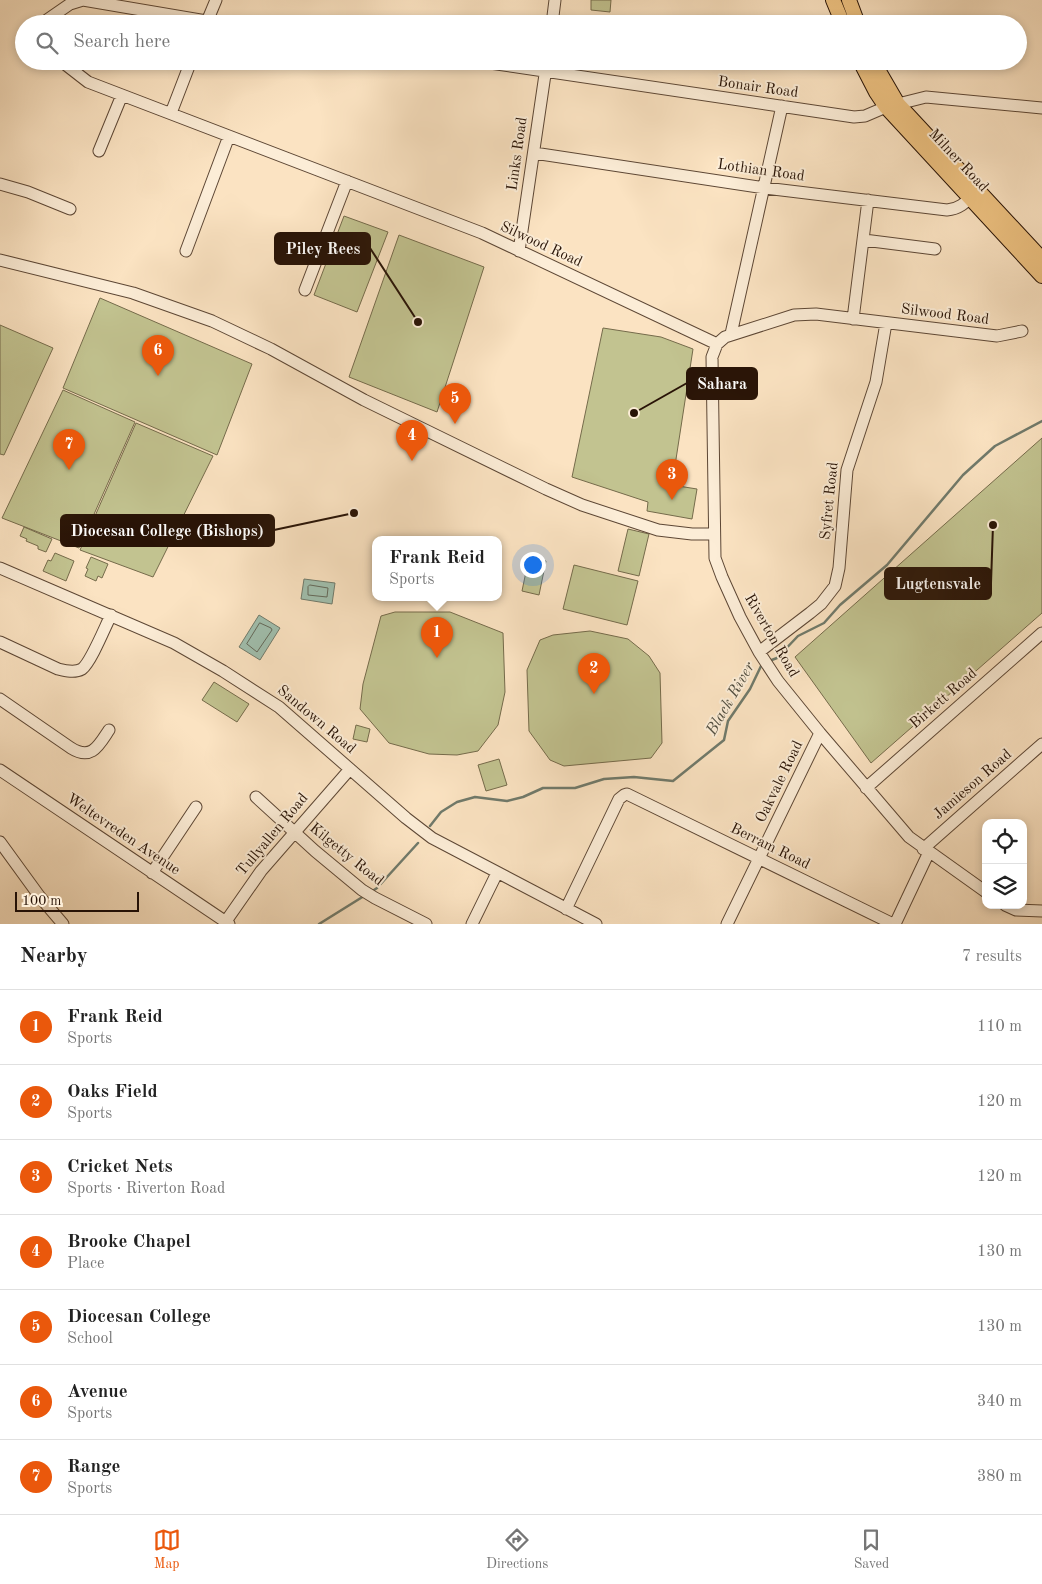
<!DOCTYPE html>
<meta charset="utf-8">
<style>
body{margin:0;font-family:"Old Standard TT",serif;background:#f2f2f2;color:#222}
.controls{position:absolute;right:15px;bottom:15px;display:grid;overflow:hidden;border-radius:10px;box-shadow:0 2px 8px #0003}
.controls button{width:45px;height:45px;display:grid;place-items:center;padding:0;border:0;border-bottom:1px solid #e0e0e0;background:#fff;color:#222;font:25px sans-serif}
.scale{position:absolute;left:15px;bottom:12px;width:124px;box-sizing:border-box;padding-left:5px;border:2px solid #281306;border-top:0;font-size:14px;line-height:18px;white-space:nowrap;color:#281306;-webkit-text-stroke:4px #fcedd7;paint-order:stroke}
.you{position:absolute;left:532px;top:564px;width:18px;height:18px;margin:-12px;border:4px solid #fff;border-radius:50%;background:#1a73e8;box-shadow:0 0 0 8px #1a73e833}
.badge{display:grid;place-items:center;width:32px;height:32px;border-radius:50%;background:#ea580c;color:#fff;font-size:16px;font-weight:700}
.pin{position:absolute;translate:-50% -41px;filter:drop-shadow(0 1px 2px #0008)}
.pin::after{content:'';position:absolute;top:26px;width:18px;height:15px;background:inherit;clip-path:polygon(0 0,100% 0,50% 100%)}
.popup{position:absolute;left:372px;top:536px;width:130px;height:65px;box-sizing:border-box;display:grid;place-content:center;border-radius:10px;background:#fff;filter:drop-shadow(0 1px 4px #0005);font-size:16px;white-space:nowrap;color:#767676}
.popup b{font-size:19px;color:#222}
.popup::after{content:'';position:absolute;left:50%;top:100%;margin-left:-10px;border:10px solid transparent;border-top-color:#fff}
.list{margin:0;padding:0;list-style:none}
h2{display:flex;justify-content:space-between;align-items:center;height:65px;margin:0;padding:0 20px;font-size:21px}
h2 small{font-size:16px;font-weight:400;color:#767676}
.list li{display:grid;grid-template-columns:32px 1fr auto;gap:15px;align-items:center;box-sizing:border-box;height:75px;padding:0 20px;border-top:1px solid #e0e0e0}
.list b{display:block;font-size:19px;white-space:nowrap}
.list p{margin:0;font-size:16px;white-space:nowrap;color:#767676}
.list em{font-size:16px;font-style:normal;color:#767676}
.icon{flex:none;width:28px;height:28px;fill:none;stroke:currentColor;stroke-width:2;stroke-linecap:round;stroke-linejoin:round}
.map{position:relative;flex:none;width:1042px;height:924px;overflow:hidden}
.search{position:absolute;background:#fff;box-shadow:0 2px 8px #0003;left:15px;right:15px;top:15px;height:55px;display:flex;align-items:center;gap:12px;box-sizing:border-box;padding:0 18px;border-radius:28px;color:#767676;font-size:19px}
.sheet{height:590px;background:#fff}
nav{display:flex;justify-content:space-around;align-items:center;box-sizing:border-box;height:70px;border-top:1px solid #e0e0e0;background:#fff;font-size:14px;color:#767676}
nav a{display:grid;justify-items:center;gap:2px}
nav .on{color:#ea580c}
.map>svg:first-child{display:block}
.green{fill:#c2c390;stroke:#756b4b}
.water{fill:#a0bfae;stroke:#707a6b}
.lines{fill:none;stroke-linecap:round;stroke-linejoin:round}
.shore{stroke:#64695a;stroke-width:1}
.stream{stroke:#707a6b;stroke-width:2.5}
.minor-casing{stroke:#5d4735;stroke-width:13}
.major-casing{stroke:#281306;stroke-width:16}
.minor{stroke:#fcedd7;stroke-width:11}
.major{stroke:#eec281;stroke-width:14}
.labels{text-anchor:middle;dominant-baseline:central;stroke-width:4;stroke-linejoin:round;paint-order:stroke}
.street-label{font-size:15px;fill:#281306;stroke:#fcedd7}
.water-label{font-size:16px;font-style:italic;fill:#524f41;stroke:#fcedd7}
.leader{fill:none;stroke:#281306;stroke-width:2}
.callout-dot{fill:#281306;stroke:#fcedd7;stroke-width:2}
.callout{fill:#281306;stroke:#281306;stroke-width:2}
.callout-label{font-size:16px;text-anchor:middle;font-weight:bold;fill:#fff}
</style>
<div class="map">
<svg width="1042" height="924" viewBox="0 0 1042 924">
<rect width="100%" height="100%" fill="#fbe3c2"/>
<filter id="stains"><feTurbulence type="fractalNoise" baseFrequency=".004" numOctaves="4"/><feColorMatrix values="0 0 0 0 .2 0 0 0 0 .09 0 0 0 0 .02 0 0 0 .5 -.17"/></filter>
<radialGradient id="worn" r=".72"><stop offset=".6" stop-color="#630" stop-opacity="0"/><stop offset="1" stop-color="#630" stop-opacity=".3"/></radialGradient>
<path class="green" d="M591,0h20l-1,12 -19,-2z
M344,216l44,16 -31,80 -43,-17z
M399,235l85,32 -47,145 -88,-35z
M100,298l152,66 -35,91 -154,-67z
M0,325l53,23 -49,107 -4,-1z
M603,328l58,9 32,12 -21,136 25,4 -5,30 -45,-8 1,-9 -76,-25z
M63,390l72,32 -56,126 -77,-30z
M136,423l77,33 -60,121 -73,-27z
M1042,438v175l-171,150 -76,-106z
M24,527l28,12 -6,13 -8,-3v-3l-12,-5 1,-2 -7,-3z
M628,529l21,5 -10,42 -21,-5z
M55,553l19,8 -8,20 -23,-10 5,-11 3,1z
M91,557l17,7 -6,14 -4,-2 -2,5 -11,-5 3,-7 -2,-1z
M529,557l17,4 -7,34 -17,-4z
M574,565l64,16 -11,44 -64,-16z
M395,612h55l53,21 2,59 -7,33 -20,26 -21,4 -28,-1 -40,-11 -29,-34 3,-25 18,-68z
M590,631l38,8 21,17 11,17 2,70 -11,15 -87,8 -14,-6 -21,-29 -2,-61 13,-30 13,-5z
M214,682l35,22 -12,18 -35,-22z
M356,725l14,4 -3,13 -14,-3z
M499,759l8,26 -21,6 -8,-26z"/>
<path class="water" d="M304,579l31,4 -3,21 -31,-5z
M259,615l21,13 -20,32 -21,-13z"/>
<g class="lines">
<path class="shore" d="M310,585l18,3 -1,9 -19,-2v-8z
M260,623l11,5 1,2 -15,22 -10,-8z"/>
<path class="stream" d="M769,661l8,-3 21,-22 26,-13 16,-18 47,-40 76,-90 32,-29 47,-25
M430,826l11,-14 16,-10 18,-5 32,4 16,-4 20,-9h32l29,-9 30,-2 39,4 51,-41 4,-19 22,-32 12,-25
M371,892l6,-4 41,-45
M319,924l45,-28"/>
<g class="minor-casing">
<path id="minor" d="M41,24l29,-20 13,-4 141,24
M206,24l10,-24
M552,24l3,-24
M61,61l27,21 394,151 235,111
M476,61l378,56 11,-1 21,-9 40,-10 116,11
M171,113l20,-52
M99,151l23,-56
M534,153l231,35 182,22c13,-1 19,-8 28,-17
M0,184l28,8 42,17
M864,240l71,9
M186,251l43,-115
M519,251l28,-190
M0,260l133,33 79,28 59,28 93,51 182,89 36,16 76,25 34,4h22
M305,290l42,-109
M853,319l15,-119
M731,334l51,-228
M0,568l174,75 49,28 56,36 127,111 26,20 164,86
M0,642l58,27c8,2 17,4 24,0 9,-7 23,-42 29,-54
M759,652l51,-39 11,-9 14,-18 4,-18 8,-98 29,-88 10,-59
M0,699l71,49c21,13 28,-3 38,-18
M0,770l229,154
M866,788l176,-155
M256,797l59,54 47,39 13,8 51,26
M0,842l40,55 23,27
M923,849l119,-105
M152,873l44,-66
M986,892l-77,-55 -89,-104 -42,-52 -19,-29 -19,-35 -18,-40 -7,-19 -3,-201 5,-13 8,-7 69,-22 22,-1 181,22 25,-5
M1005,905l11,5 26,1
M566,909l53,-110 5,-4 3,-1 266,130
M224,924l37,-53 89,-102
M472,924l25,-51
M727,924l93,-191
M895,924l34,-72"/>
</g>
<g class="major-casing">
<path id="major" d="M833,0l10,24
M849,0l9,24
M860,61l16,31 10,15 156,169
M873,61l25,43 144,155"/>
</g>
<use href="#minor" class="minor"/>
<use href="#major" class="major"/>
</g>
<g class="labels">
<g class="street-label">
<text transform="translate(758 88) rotate(8)">Bonair Road</text>
<text transform="translate(518 154) rotate(-82)">Links Road</text>
<text transform="translate(958 161) rotate(47)">Milner Road</text>
<text transform="translate(761 171) rotate(8)">Lothian Road</text>
<text transform="translate(541 245) rotate(25)">Silwood Road</text>
<text transform="translate(945 315) rotate(7)">Silwood Road</text>
<text transform="translate(830 501) rotate(-84)">Syfret Road</text>
<text transform="translate(771 636) rotate(60)">Riverton Road</text>
<text transform="translate(944 699) rotate(-41)">Birkett Road</text>
<text transform="translate(316 720) rotate(40)">Sandown Road</text>
<text transform="translate(780 782) rotate(-64)">Oakvale Road</text>
<text transform="translate(973 785) rotate(-41)">Jamieson Road</text>
<text transform="translate(123 835) rotate(34)">Weltevreden Avenue</text>
<text transform="translate(273 835) rotate(-50)">Tullyallen Road</text>
<text transform="translate(770 847) rotate(26)">Berram Road</text>
<text transform="translate(346 855) rotate(39)">Kilgetty Road</text>
</g>
<g class="water-label">
<text transform="translate(731 699) rotate(-60)">Black River</text>
</g>
</g>
<path class="leader" d="M418 322L370 248M634 413L687 383M354 513L274 530M993 525L991 583"/>
<g class="callout-dot">
<circle cx="418" cy="322" r="5"/>
<circle cx="634" cy="413" r="5"/>
<circle cx="354" cy="513" r="5"/>
<circle cx="993" cy="525" r="5"/>
</g>
<g class="callout">
<rect x="275" y="233" width="95" height="31" rx="5"/>
<rect x="687" y="368" width="70" height="31" rx="5"/>
<rect x="61" y="515" width="213" height="31" rx="5"/>
<rect x="885" y="568" width="106" height="31" rx="5"/>
</g>
<g class="callout-label">
<text x="323" y="254">Piley Rees</text>
<text x="722" y="389">Sahara</text>
<text x="167" y="536">Diocesan College (Bishops)</text>
<text x="938" y="589">Lugtensvale</text>
</g>
<rect width="100%" height="100%" filter="url(#stains)"/>
<rect width="100%" height="100%" fill="url(#worn)"/>
</svg>
<div class="controls">
<button><svg class="icon" aria-label="locate" viewBox="0 0 24 24"><circle cx="12" cy="12" r="6"/><path d="M12 2v4M12 18v4M2 12h4M18 12h4"/></svg></button>
<button><svg class="icon" aria-label="layers" viewBox="0 0 24 24"><path d="M12 4l9 5-9 5-9-5zM3 14l9 5 9-5"/></svg></button>
</div>
<div class="scale">100 m</div>
<div class="you"></div>
<div class="pin badge" style="left:437px;top:658px">1</div>
<div class="popup"><b>Frank Reid</b>Sports</div>
<div class="pin badge" style="left:594px;top:694px">2</div>
<div class="pin badge" style="left:672px;top:500px">3</div>
<div class="pin badge" style="left:412px;top:461px">4</div>
<div class="pin badge" style="left:455px;top:424px">5</div>
<div class="pin badge" style="left:158px;top:376px">6</div>
<div class="pin badge" style="left:69px;top:470px">7</div>
<div class="search"><svg class="icon" aria-label="search" viewBox="0 0 24 24"><circle cx="10" cy="10" r="6"/><path d="M15 15l6 6"/></svg>Search here</div>
</div>
<section class="sheet">
<h2>Nearby<small>7 results</small></h2>
<ul class="list">
<li><span class="badge">1</span><div><b>Frank Reid</b><p>Sports</p></div><em>110 m</em></li>
<li><span class="badge">2</span><div><b>Oaks Field</b><p>Sports</p></div><em>120 m</em></li>
<li><span class="badge">3</span><div><b>Cricket Nets</b><p>Sports · Riverton Road</p></div><em>120 m</em></li>
<li><span class="badge">4</span><div><b>Brooke Chapel</b><p>Place</p></div><em>130 m</em></li>
<li><span class="badge">5</span><div><b>Diocesan College</b><p>School</p></div><em>130 m</em></li>
<li><span class="badge">6</span><div><b>Avenue</b><p>Sports</p></div><em>340 m</em></li>
<li><span class="badge">7</span><div><b>Range</b><p>Sports</p></div><em>380 m</em></li>
</ul>
</section>
<nav>
<a class="on"><svg class="icon" aria-label="map" viewBox="0 0 24 24"><path d="M3 6l6-2 6 2 6-2v14l-6 2-6-2-6 2zM9 4v14M15 6v14"/></svg>Map</a>
<a><svg class="icon" aria-label="directions" viewBox="0 0 24 24"><path d="M12 3l9 9-9 9-9-9zM9 14v-3h6M13 9l2 2-2 2"/></svg>Directions</a>
<a><svg class="icon" aria-label="saved" viewBox="0 0 24 24"><path d="M7 4h10v16l-5-4-5 4z"/></svg>Saved</a>
</nav>
